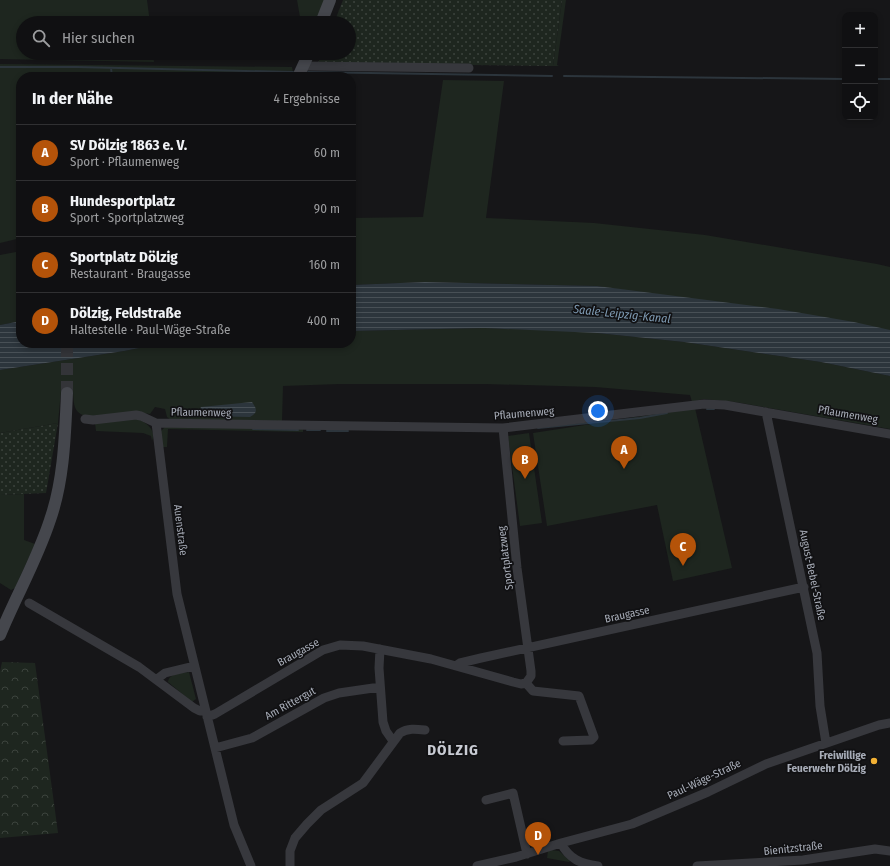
<!DOCTYPE html>
<html lang="de">
<meta charset="utf-8">
<style>
body{margin:0;font-family:"Fira Sans Condensed",sans-serif;background:#1e1e20;color:#f1f3f6}
.controls{position:absolute;right:12px;top:12px;display:grid;overflow:hidden;border-radius:8px;box-shadow:0 2px 6px #0003}
.controls button{width:36px;height:36px;display:grid;place-items:center;padding:0;border:0;border-bottom:1px solid #303032;background:#101012;color:#f1f3f6;font:20px sans-serif}
.you{position:absolute;left:598px;top:411px;width:14px;height:14px;margin:-10px;border:3px solid #fff;border-radius:50%;background:#1a73e8;box-shadow:0 0 0 6px #1a73e833}
.badge{display:grid;place-items:center;width:26px;height:26px;border-radius:50%;background:#b45309;color:#fff;font-size:13px;font-weight:700}
.pin{position:absolute;translate:-50% -33px;filter:drop-shadow(0 1px 2px #0008)}
.pin::after{content:'';position:absolute;top:21px;width:14px;height:12px;background:inherit;clip-path:polygon(0 0,100% 0,50% 100%)}
.list{margin:0;padding:0;list-style:none}
h2{display:flex;justify-content:space-between;align-items:center;height:52px;margin:0;padding:0 16px;font-size:17px}
h2 small{font-size:13px;font-weight:400;color:#9c9d9f}
.list li{display:grid;grid-template-columns:26px 1fr auto;gap:12px;align-items:center;box-sizing:border-box;height:56px;padding:0 16px;border-top:1px solid #303032}
.list b{display:block;font-size:15px;white-space:nowrap}
.list p{margin:0;font-size:13px;white-space:nowrap;color:#9c9d9f}
.list em{font-size:13px;font-style:normal;color:#9c9d9f}
.icon{flex:none;width:22px;height:22px;fill:none;stroke:currentColor;stroke-width:2;stroke-linecap:round;stroke-linejoin:round}
.map{position:relative;flex:none;width:890px;height:866px;overflow:hidden}
.search{position:absolute;background:#101012;box-shadow:0 2px 6px #0003;left:16px;top:16px;width:340px;height:44px;display:flex;align-items:center;gap:10px;box-sizing:border-box;padding:0 14px;border-radius:22px;color:#9c9d9f;font-size:15px}
.panel{position:absolute;background:#101012;box-shadow:0 2px 6px #0003;left:16px;top:72px;width:340px;height:276px;border-radius:16px}
.map>svg:first-child{display:block}
</style>
<div class="map">
<svg width="890" height="866" viewBox="0 0 890 866">
<defs>
<pattern id="forest-crowns" width="20" height="18" patternUnits="userSpaceOnUse"><rect width="20" height="18" fill="#1e261f"/><path d="M2 6a3 3 0 1 1 6 0M12 15a3 3 0 1 1 6 0" fill="none" stroke="#3c433d"/></pattern>
<pattern id="garden-dots" width="8" height="8" patternUnits="userSpaceOnUse"><rect width="8" height="8" fill="#1e261f"/><path d="M2 2h.1M6 6h.1" fill="none" stroke="#3c433d" stroke-width="1.8" stroke-linecap="round"/></pattern>
<pattern id="water-rules" width="6" height="5" patternUnits="userSpaceOnUse"><rect width="6" height="5" fill="#2c353c"/><path d="M0 2.5h6" fill="none" stroke="#485056"/></pattern>
</defs>
<rect width="100%" height="100%" fill="#161618"/>
<path fill="#1e261f" d="M0,0H147L150,23H23V53H153L154,62L0,59Z
M297,0H327L317,23H301Z
M562,0H566L557,65L559,66H553Z
M0,64L292,67L293,72L290,77H21V238L0,243Z
M443,80L504,81L486,218L594,223L705,235L877,264L890,267V331L597,286L425,282L351,285V218L423,217Z
M21,251V321L0,325V255Z
M484,328L578,331L684,342L821,362L890,376V429L735,402L703,399L692,402L690,395L595,387L486,384H339L283,386L282,421L171,420L167,417L165,409L155,407L150,414L143,413L91,418C73,413 74,407 73,390L61,391L58,423L0,433V370L124,351L165,343H351V331Z
M695,408L732,568L673,581L657,505L547,526L533,433Z
M135,417C145,422 157,429 152,441L151,436L143,433L96,431L95,423Z
M167,425L303,428V432L168,429L167,447H161V431Z
M529,433L542,523L520,526L508,436Z
M24,494V540L35,544L15,588L11,590L0,583V495Z
M189,672L196,699L192,702L168,682C169,673 182,673 189,672Z
M551,850L559,851L570,861L569,862L547,858L548,851Z"/>
<path fill="url(#forest-crowns)" d="M2,662L35,663L58,833L0,838V672Z"/>
<path fill="url(#garden-dots)" d="M343,0H562L553,66L318,63L322,53H349V23H334Z
M58,423L46,493L0,495V433Z"/>
<path fill="url(#water-rules)" d="M425,282L597,286L778,309L854,322L890,330V376L821,362L684,342L597,333L484,328L351,331V285Z
M21,321V343H165L124,351L0,370V325Z
M252,402C257,409 258,413 250,417L201,416C199,413 199,410 201,407Z"/>
<g fill="none" stroke-linecap="round" stroke-linejoin="round">
<path stroke="#2c353c" stroke-width="2" d="M0,67H77L293,72
M111,68L112,77
M308,72L552,76
M564,76L845,79
M875,79H890
M707,409H714
M538,428L640,418L667,413
M253,429L298,430
M307,430H320
M327,431H348"/>
<path stroke="#333438" stroke-width="12" stroke-dasharray="12 6" stroke-linecap="butt" d="M67,393V343"/>
<path stroke="#37383d" stroke-width="9" d="M303,66L469,68
M766,412L817,653L820,706L826,743
M85,419L93,420L136,415L141,416L156,423L503,428L704,404L725,405L890,434
M156,423L177,594L234,825L251,866
M503,428L517,568L531,671V676L526,683
M29,603L139,667L194,708L200,711H205
M380,649L379,668L383,722L386,731L393,741
M457,665L460,663L481,658L804,587
M157,679L165,673L194,666
M526,683L533,691L579,696L594,737L591,740L563,741
M207,717L215,714L323,650L340,645L363,646L431,659L513,682L521,684L526,683
M215,748L252,738L324,698L339,693L380,687
M486,800L513,793L527,854
M561,843C569,859 581,864 598,866
M290,866V851L295,838L307,824L321,810L363,783L400,733C408,728 416,729 425,730
M477,866L516,857L561,843L632,824L708,792L766,764L879,725L890,723
M697,866L803,860L875,849L890,851"/>
<path stroke="#45474d" stroke-width="12" d="M321,23L330,0
M298,77L309,53
M0,635C16,596 37,560 50,520C64,480 65,436 67,393"/>
</g>
<circle fill="#f2b134" stroke="#111113" stroke-width="1.5" cx="874" cy="761" r="4"/>
<g text-anchor="middle" stroke-width="3.5" stroke-linejoin="round" paint-order="stroke">
<g font-size="11" fill="#a8adb8" stroke="#111113">
<text transform="translate(201 412) rotate(1)" y="4">Pflaumenweg</text>
<text transform="translate(524 413) rotate(-5)" y="4">Pflaumenweg</text>
<text transform="translate(848 414) rotate(10)" y="4">Pflaumenweg</text>
<text transform="translate(181 530) rotate(83)" y="4">Auenstraße</text>
<text transform="translate(505 558) rotate(-97)" y="4">Sportplatzweg</text>
<text transform="translate(813 575) rotate(78)" y="4">August-Bebel-Straße</text>
<text transform="translate(627 614) rotate(-12)" y="4">Braugasse</text>
<text transform="translate(298 652) rotate(-29)" y="4">Braugasse</text>
<text transform="translate(290 703) rotate(-29)" y="4">Am Rittergut</text>
<text transform="translate(704 779) rotate(-25)" y="4">Paul-Wäge-Straße</text>
<text transform="translate(793 848) rotate(-6)" y="4">Bienitzstraße</text>
</g>
<g font-size="11" font-weight="bold" fill="#a8adb8" stroke="#111113" text-anchor="end">
<text x="866" y="759">Freiwillige<tspan x="866" dy="13">Feuerwehr Dölzig</tspan></text>
</g>
<g font-size="12" font-style="italic" fill="#7f9bb3" stroke="#111113">
<text transform="translate(622 314) rotate(6)" y="4">Saale-Leipzig-Kanal</text>
</g>
<g font-size="15" font-weight="bold" letter-spacing="1" fill="#c9ccd4" stroke="#111113">
<text x="453" y="755">DÖLZIG</text>
</g>
</g>
</svg>
<div class="controls">
<button>+</button>
<button>−</button>
<button><svg class="icon" aria-label="locate" viewBox="0 0 24 24"><circle cx="12" cy="12" r="6"/><path d="M12 2v4M12 18v4M2 12h4M18 12h4"/></svg></button>
</div>
<div class="you"></div>
<div class="pin badge" style="left:624px;top:469px">A</div>
<div class="pin badge" style="left:525px;top:479px">B</div>
<div class="pin badge" style="left:683px;top:566px">C</div>
<div class="pin badge" style="left:538px;top:855px">D</div>
<div class="search"><svg class="icon" aria-label="search" viewBox="0 0 24 24"><circle cx="10" cy="10" r="6"/><path d="M15 15l6 6"/></svg>Hier suchen</div>
<section class="panel">
<h2>In der Nähe<small>4 Ergebnisse</small></h2>
<ul class="list">
<li><span class="badge">A</span><div><b>SV Dölzig 1863 e. V.</b><p>Sport · Pflaumenweg</p></div><em>60 m</em></li>
<li><span class="badge">B</span><div><b>Hundesportplatz</b><p>Sport · Sportplatzweg</p></div><em>90 m</em></li>
<li><span class="badge">C</span><div><b>Sportplatz Dölzig</b><p>Restaurant · Braugasse</p></div><em>160 m</em></li>
<li><span class="badge">D</span><div><b>Dölzig, Feldstraße</b><p>Haltestelle · Paul-Wäge-Straße</p></div><em>400 m</em></li>
</ul>
</section>
</div>
